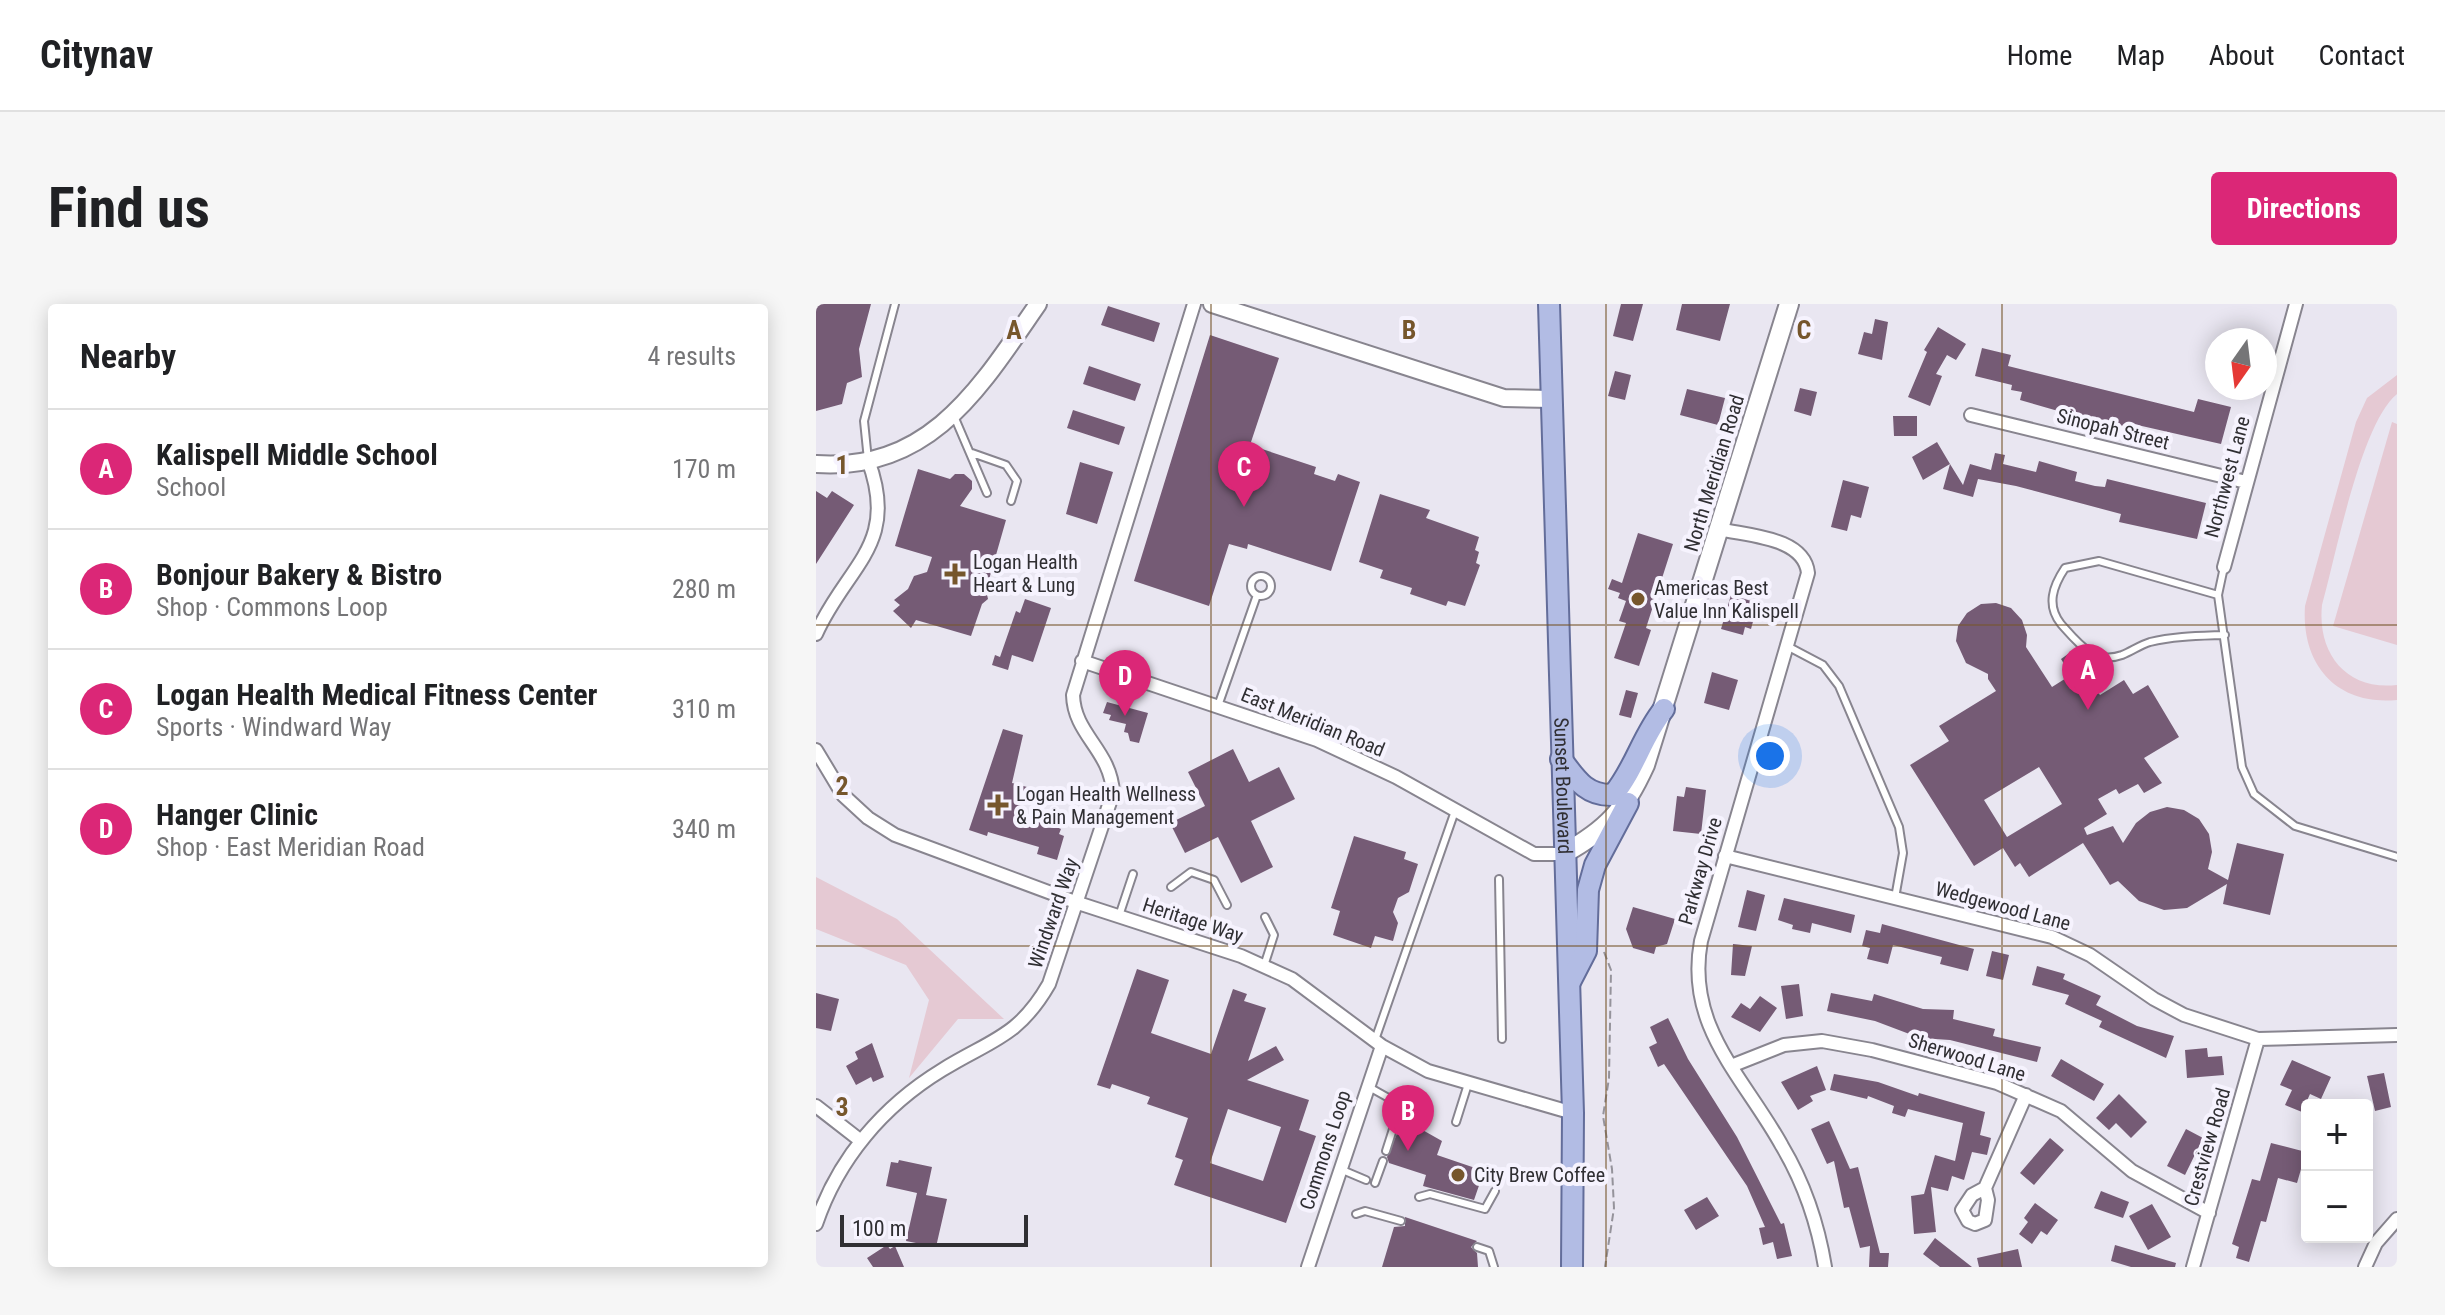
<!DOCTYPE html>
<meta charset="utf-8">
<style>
body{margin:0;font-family:"Roboto Condensed",sans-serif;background:#f6f6f6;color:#202124}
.controls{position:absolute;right:24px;bottom:24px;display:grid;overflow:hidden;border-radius:8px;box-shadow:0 4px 20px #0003}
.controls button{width:72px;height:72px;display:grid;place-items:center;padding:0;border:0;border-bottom:2px solid #e0e0e0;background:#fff;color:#202124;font:40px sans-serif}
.compass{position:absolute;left:1389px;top:24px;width:72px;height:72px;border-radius:50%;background:#fff;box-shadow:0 4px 20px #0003;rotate:194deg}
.scale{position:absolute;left:24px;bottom:20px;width:188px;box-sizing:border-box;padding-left:8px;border:4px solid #302f33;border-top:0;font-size:22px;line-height:28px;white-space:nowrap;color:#302f33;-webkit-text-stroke:6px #f6f3fe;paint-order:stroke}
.you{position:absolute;left:954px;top:452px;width:28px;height:28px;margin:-20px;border:6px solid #fff;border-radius:50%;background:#1a73e8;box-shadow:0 0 0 12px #1a73e833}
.badge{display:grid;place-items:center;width:52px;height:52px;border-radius:50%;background:#db2777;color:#fff;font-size:26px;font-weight:700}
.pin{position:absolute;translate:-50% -66px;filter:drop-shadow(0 2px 4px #0008)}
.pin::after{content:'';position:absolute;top:42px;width:28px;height:24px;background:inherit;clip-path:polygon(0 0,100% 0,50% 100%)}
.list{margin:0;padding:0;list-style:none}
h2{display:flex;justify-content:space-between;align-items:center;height:104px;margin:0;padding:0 32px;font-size:34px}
h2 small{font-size:26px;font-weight:400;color:#757577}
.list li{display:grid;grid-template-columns:52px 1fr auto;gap:24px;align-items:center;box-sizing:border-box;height:120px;padding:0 32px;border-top:2px solid #e0e0e0}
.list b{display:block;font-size:30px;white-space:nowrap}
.list p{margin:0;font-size:26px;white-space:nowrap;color:#757577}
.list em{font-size:26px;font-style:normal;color:#757577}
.map{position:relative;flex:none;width:1581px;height:963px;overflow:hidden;border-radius:8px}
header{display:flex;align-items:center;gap:48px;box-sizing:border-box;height:112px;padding:0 40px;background:#fff;border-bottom:2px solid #e0e0e0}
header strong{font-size:38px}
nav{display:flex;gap:44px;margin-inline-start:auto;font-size:28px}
.intro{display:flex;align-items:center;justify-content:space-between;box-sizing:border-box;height:192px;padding:0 48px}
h1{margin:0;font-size:56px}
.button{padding:20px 36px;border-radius:8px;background:#db2777;color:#fff;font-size:28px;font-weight:700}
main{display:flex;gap:48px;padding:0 48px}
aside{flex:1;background:#fff;border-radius:8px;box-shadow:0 4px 20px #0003}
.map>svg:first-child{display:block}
</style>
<header>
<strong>Citynav</strong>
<nav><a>Home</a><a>Map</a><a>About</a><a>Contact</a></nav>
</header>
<div class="intro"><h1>Find us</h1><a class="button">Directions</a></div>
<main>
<aside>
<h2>Nearby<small>4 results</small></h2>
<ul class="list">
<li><span class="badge">A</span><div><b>Kalispell Middle School</b><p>School</p></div><em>170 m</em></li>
<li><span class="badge">B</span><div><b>Bonjour Bakery &amp; Bistro</b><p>Shop · Commons Loop</p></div><em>280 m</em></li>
<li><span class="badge">C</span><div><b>Logan Health Medical Fitness Center</b><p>Sports · Windward Way</p></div><em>310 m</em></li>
<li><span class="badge">D</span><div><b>Hanger Clinic</b><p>Shop · East Meridian Road</p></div><em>340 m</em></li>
</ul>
</aside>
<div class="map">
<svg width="1581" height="963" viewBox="0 0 1581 963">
<rect width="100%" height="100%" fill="#e9e6f1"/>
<path fill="#e5c9d3" d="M1581,71V90C1545,119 1520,251 1506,301C1501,349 1530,387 1581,381V396C1520,402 1485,360 1489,302L1540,118L1551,94Z
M1576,118L1581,120V341L1517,322Z
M0,573L81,615L188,715H142L93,774L113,696L90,661L0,625Z"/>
<path fill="#755b75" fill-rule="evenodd" d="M0,0H55L43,45L46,73L31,79L26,100L0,107Z
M805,0H827L817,37L797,32Z
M866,0H914L904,37L860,26Z
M292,2L344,19L338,38L285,21Z
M1059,15L1072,18L1066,56L1042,50L1048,28L1056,30Z
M1122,23L1150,40L1140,56L1131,51L1120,70L1126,72L1114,102L1092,93L1111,48L1108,46Z
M394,31L463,54L434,141L500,163L498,170L519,177L522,170L544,178L515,267L432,240L431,245L413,240L393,302L318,277Z
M1166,44L1195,51L1192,62L1378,108L1382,95L1415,103L1405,140L1317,120L1316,124L1256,111L1204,96L1206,88L1195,86L1196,81L1159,72Z
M273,62L325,80L319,97L267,80Z
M799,67L815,71L809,96L792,92Z
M984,84L1001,88L995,112L978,107Z
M871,85L909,94L902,121L864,111Z
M257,106L309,123L303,141L251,124Z
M1077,112H1101V132H1078Z
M1121,138L1134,160L1107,176L1096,153Z
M1179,149L1189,151L1187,160L1220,168L1223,157L1261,168L1259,177L1279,182L1289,183L1291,175L1390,199L1381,235L1303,218L1305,210L1200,182L1162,175L1157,193L1127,185L1134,160L1147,181L1154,160L1175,166Z
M264,158L297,168L281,220L250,210Z
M102,165L134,175L139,170H148L156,177V185L144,202L190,216L170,286L172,295L166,300L155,332L100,316L95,324L77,307L84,301L78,296L92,285L98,272L111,268L116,253L79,242Z
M1027,176L1053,183L1045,214L1035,211L1031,227L1015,223Z
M0,187L11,194L16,187L38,201L0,260Z
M564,190L614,206L610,214L663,233L659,246L663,248L660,259L664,261L649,302L632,297L630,302L594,290L596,284L564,274L567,266L543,258Z
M822,229L857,240L830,324L835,326L823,362L798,354L810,319L803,317L810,297L802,294L804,289L792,285L796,275L806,279Z
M915,291L942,299L935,325L929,323L927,331L905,325Z
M209,295L235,304L217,358L196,351L192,366L176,361L179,351L184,353L200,307L204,309Z
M1180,299L1195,304L1206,316L1211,331L1210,343L1236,383L1255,371L1245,355L1252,350L1284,391L1308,376L1317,390L1332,381L1363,433L1328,454L1346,479L1328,489L1322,480L1303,490L1300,485L1282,495L1291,510L1268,524L1271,531L1297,522L1307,539L1320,519L1334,508L1351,503L1368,506L1383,515L1393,530L1396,548L1392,565L1412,576L1421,539L1468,550L1454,611L1407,600L1411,580L1371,604L1348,606L1323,597L1302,577L1294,581L1267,539L1213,573L1204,559L1199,563L1187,544L1158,562L1094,461L1133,437L1123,422L1180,387L1172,375V370L1150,359L1140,337L1142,322L1151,309L1165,300ZM1223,463L1246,500L1191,533L1168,496Z
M896,368L922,376L913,406L888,399Z
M810,386L822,389L815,414L803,411Z
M291,398L332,409L323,439L314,437L312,429L308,428L310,420L293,416L295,411L287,409Z
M187,425L207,431L196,479L211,483L204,507L245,525L243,530L248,532L241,556L221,550L223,543L172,528L171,532L153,526Z
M417,445L433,478L463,463L479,495L435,517L457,563L425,579L402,533L369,549L354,519L389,502L372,468Z
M870,483L890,486L885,530L857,527L861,492L868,493Z
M538,532L590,548L588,555L602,560L593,588L582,594L577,608L582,619L577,637L559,632L555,644L517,631L524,607L515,604Z
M931,586L949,591L940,627L922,623Z
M968,594L1039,611L1035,629L996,619L994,629L976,625L977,621L962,616Z
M817,603L859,615L851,640L840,643L838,650L817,644L810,625Z
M1066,620L1158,645L1152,667L1124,660L1126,653L1077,641L1072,660L1051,655L1054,644L1046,642L1050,626L1064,629Z
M917,640L936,642L929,672L915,671Z
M1176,647L1193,651L1187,676L1170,672Z
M1221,662L1249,670L1247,675L1285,692L1280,701L1321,722L1358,732L1350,754L1283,723L1286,717L1249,700L1253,691L1216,681Z
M321,665L353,676L335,729L395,750L417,685L431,690L428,697L450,704L432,757L460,742L468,756L431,776L493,796L483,826L500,832L470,919L358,881L367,856L359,853L372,814L331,800L334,793L296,780L294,785L281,781ZM412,805L465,823L447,877L394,859Z
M983,680L987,712L970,715L965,682Z
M0,689L23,695L15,727L0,724Z
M1015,689L1056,697L1058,690L1107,705L1138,706L1137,715L1179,725L1177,732L1225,743L1221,758L1134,736L1104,734L1059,717L1011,707Z
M944,692L961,704L944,728L915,713L925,699L934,705Z
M852,714L872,755L921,833L965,920L968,919L976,952L961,955L957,938L947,941L943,924L949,923L931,882L848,760L842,763L833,743L841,739L834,723Z
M56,739L68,773L57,778L55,773L40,781L30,762L42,755L39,748Z
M1391,744L1392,753L1406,752L1408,771L1371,774L1369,746Z
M1245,755L1288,780L1278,797L1235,772Z
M1476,756L1515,773L1505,795L1494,790L1486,808L1469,801L1476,786L1464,781Z
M1001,762L1010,786L994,792L997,797L982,806L965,778Z
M1568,769L1575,803L1559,807L1551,772Z
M1018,770L1062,778L1102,792L1103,789L1169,808L1164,831L1175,834L1171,851L1156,848L1148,876L1136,872L1132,887L1115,883L1120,928L1098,930L1095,892L1108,890L1119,851L1139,857L1147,819L1092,805L1089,813L1076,809L1078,802L1052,792L1051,795L1014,786Z
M1303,790L1331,818L1315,834L1300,819L1293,826L1280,814Z
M590,815L604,820L603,824L626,837L621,851L668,867L658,896L607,882L610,871L573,859L571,853L586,818Z
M1013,817L1034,865L1042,863L1064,949H1073L1072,963H1053L1054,942L1044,944L1033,903L1028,904L1018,857L1011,860L995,825Z
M1370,825L1387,834L1369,871L1351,862Z
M1234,834L1248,846L1218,881L1204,869Z
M1455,839L1490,848L1481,879L1462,874L1450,918L1445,917L1433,958L1420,954L1423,943L1416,940L1436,875L1444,877Z
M83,856L116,863L110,891L131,895L120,943L90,937L101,889L70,882L75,858L82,859Z
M1285,887L1313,898L1307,914L1278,904Z
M891,893L903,912L880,926L868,906Z
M1219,899L1242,916L1231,931L1225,927L1216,940L1203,930L1212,918L1208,914Z
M1336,900L1355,933L1332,946L1313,912Z
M589,913L661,937L655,943L661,949L662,963H566L578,923L589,922Z
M1119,934L1156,963H1124L1107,950Z
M71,941L74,945L79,942L88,963H57L51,954Z
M1299,941L1360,959L1359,963H1315L1295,957Z
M1202,945L1206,963H1163L1161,954Z"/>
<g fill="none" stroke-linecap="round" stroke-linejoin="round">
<defs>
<path id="service" d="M138,112L171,189
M156,149L190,161L201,177L195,197
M52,156L48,117L79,0
M1408,263L1402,291L1426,463L1438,490L1479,522L1581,553
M435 282a10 10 0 1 1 20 0a10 10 0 1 1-20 0Z
M1402,291L1283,257L1249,264C1237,282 1230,301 1245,320C1262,339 1278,361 1306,351C1316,347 1324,341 1334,338C1359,332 1383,332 1409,331
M971,342L1007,361L1023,382L1083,523L1087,549L1079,594
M402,402L441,291
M683,575L686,735
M355,583L375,568L398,576L411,601
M303,612L317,570
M448,662L458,631L449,613
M559,736L639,507
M553,783L578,797
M640,818L652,780
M570,847L585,800
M524,865L550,876
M559,879L567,857
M603,893L614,890L669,905L679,887
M540,910L549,907L585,917
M661,943L673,947L678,963"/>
<path id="minor" d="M1155,111L1430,178
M903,225C932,232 988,233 992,269L885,637C869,723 928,773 966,842C988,879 1002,920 1009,963
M1408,263L1480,0
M0,330C31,261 84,241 52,156
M266,357L501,436L580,473L718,550H747
M0,446L27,491L52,514L79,531L262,599L425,652L476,675L566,742L612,767L757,809
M909,552L1236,633L1274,651L1338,695L1368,711L1442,735L1581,731
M915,762L968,741L1006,737L1056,746L1181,779L1245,807L1316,867L1393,909
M0,802L45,837
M1169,884L1210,791
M1169,884L1172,896L1169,916L1159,920L1152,917L1146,906L1156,891Z
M0,920C22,855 67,802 126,766C174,736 202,734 233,680L297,489C295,446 258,431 257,391L378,0
M492,963L566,742
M1377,963L1442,735
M1549,963L1560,939L1581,915"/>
<path id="tertiary" d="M396,0L688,94L736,95
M0,160C115,168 165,82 222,0"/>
<path id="secondary" d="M747,550C792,525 808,507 829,461L973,0"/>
<g id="primary">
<path id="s1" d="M733,0L757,809L756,963"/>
<path d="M745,455C760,475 770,492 797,491C819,465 826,432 848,405"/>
<path d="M754,678L770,647L772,586L779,561L812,499"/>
</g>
</defs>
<use href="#service" stroke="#88858f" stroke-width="10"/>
<use href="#minor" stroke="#88858f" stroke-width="16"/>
<use href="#tertiary" stroke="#88858f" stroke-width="20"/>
<use href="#secondary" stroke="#88858f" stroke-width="22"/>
<use href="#primary" stroke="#636d9a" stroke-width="24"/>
<path stroke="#95939b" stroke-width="2" stroke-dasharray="8 4" stroke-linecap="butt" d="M788,648L795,666L793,774L787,812L796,865L798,904L789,963"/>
<use href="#service" stroke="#fff" stroke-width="6"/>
<use href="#minor" stroke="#fff" stroke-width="12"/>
<use href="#tertiary" stroke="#fff" stroke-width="16"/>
<use href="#secondary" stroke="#fff" stroke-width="18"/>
<use href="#primary" stroke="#b2bce4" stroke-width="20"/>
</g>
<path fill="none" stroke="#76562c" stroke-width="2" stroke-opacity="0.55" d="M395,0V963M790,0V963M1186,0V963M0,321H1581M0,642H1581"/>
<g fill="#76562c" stroke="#f6f3fe" stroke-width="3">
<path d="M135 258h8v8h8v8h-8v8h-8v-8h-8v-8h8z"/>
<circle cx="822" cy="295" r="8"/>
<path d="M178 489h8v8h8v8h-8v8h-8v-8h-8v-8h8z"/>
<circle cx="642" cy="871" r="8"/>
</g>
<g text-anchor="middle" stroke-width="8" stroke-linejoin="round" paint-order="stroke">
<g font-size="20" fill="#302f33" stroke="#f6f3fe">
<text transform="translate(1297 125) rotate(14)" y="7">Sinopah Street</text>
<text transform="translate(898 169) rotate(-73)" y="7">North Meridian Road</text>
<text transform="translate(1411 173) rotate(-75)" y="7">Northwest Lane</text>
<text transform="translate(497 418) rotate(22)" y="7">East Meridian Road</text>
<text dy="7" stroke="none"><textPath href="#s1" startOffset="482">Sunset Boulevard</textPath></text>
<text transform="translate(884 567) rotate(-74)" y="7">Parkway Drive</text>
<text transform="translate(1187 602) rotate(15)" y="7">Wedgewood Lane</text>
<text transform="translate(237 609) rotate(-71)" y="7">Windward Way</text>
<text transform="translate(377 616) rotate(18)" y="7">Heritage Way</text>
<text transform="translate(1151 753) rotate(17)" y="7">Sherwood Lane</text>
<text transform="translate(1391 843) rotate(-74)" y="7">Crestview Road</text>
<text transform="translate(509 846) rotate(-72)" y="7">Commons Loop</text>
</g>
<g font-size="20" fill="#302f33" stroke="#f6f3fe" text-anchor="start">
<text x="157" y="265">Logan Health<tspan x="157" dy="23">Heart &amp; Lung</tspan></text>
<text x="838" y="291">Americas Best<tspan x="838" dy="23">Value Inn Kalispell</tspan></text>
<text x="200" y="497">Logan Health Wellness<tspan x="200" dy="23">&amp; Pain Management</tspan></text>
<text x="658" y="878">City Brew Coffee</text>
</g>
</g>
<g font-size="26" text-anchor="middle" font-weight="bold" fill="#76562c" stroke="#f6f3fe" stroke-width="8" stroke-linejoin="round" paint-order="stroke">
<text x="198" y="35">A</text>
<text x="593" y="35">B</text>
<text x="988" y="35">C</text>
<text x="26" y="170">1</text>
<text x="26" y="491">2</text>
<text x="26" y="812">3</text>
</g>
</svg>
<div class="controls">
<button>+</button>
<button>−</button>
</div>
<svg class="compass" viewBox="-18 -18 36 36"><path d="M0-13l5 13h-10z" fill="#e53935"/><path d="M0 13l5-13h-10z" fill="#757577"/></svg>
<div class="scale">100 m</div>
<div class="you"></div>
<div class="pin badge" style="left:1272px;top:406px">A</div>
<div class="pin badge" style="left:592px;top:847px">B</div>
<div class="pin badge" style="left:428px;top:203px">C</div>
<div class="pin badge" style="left:309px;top:412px">D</div>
</div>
</main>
